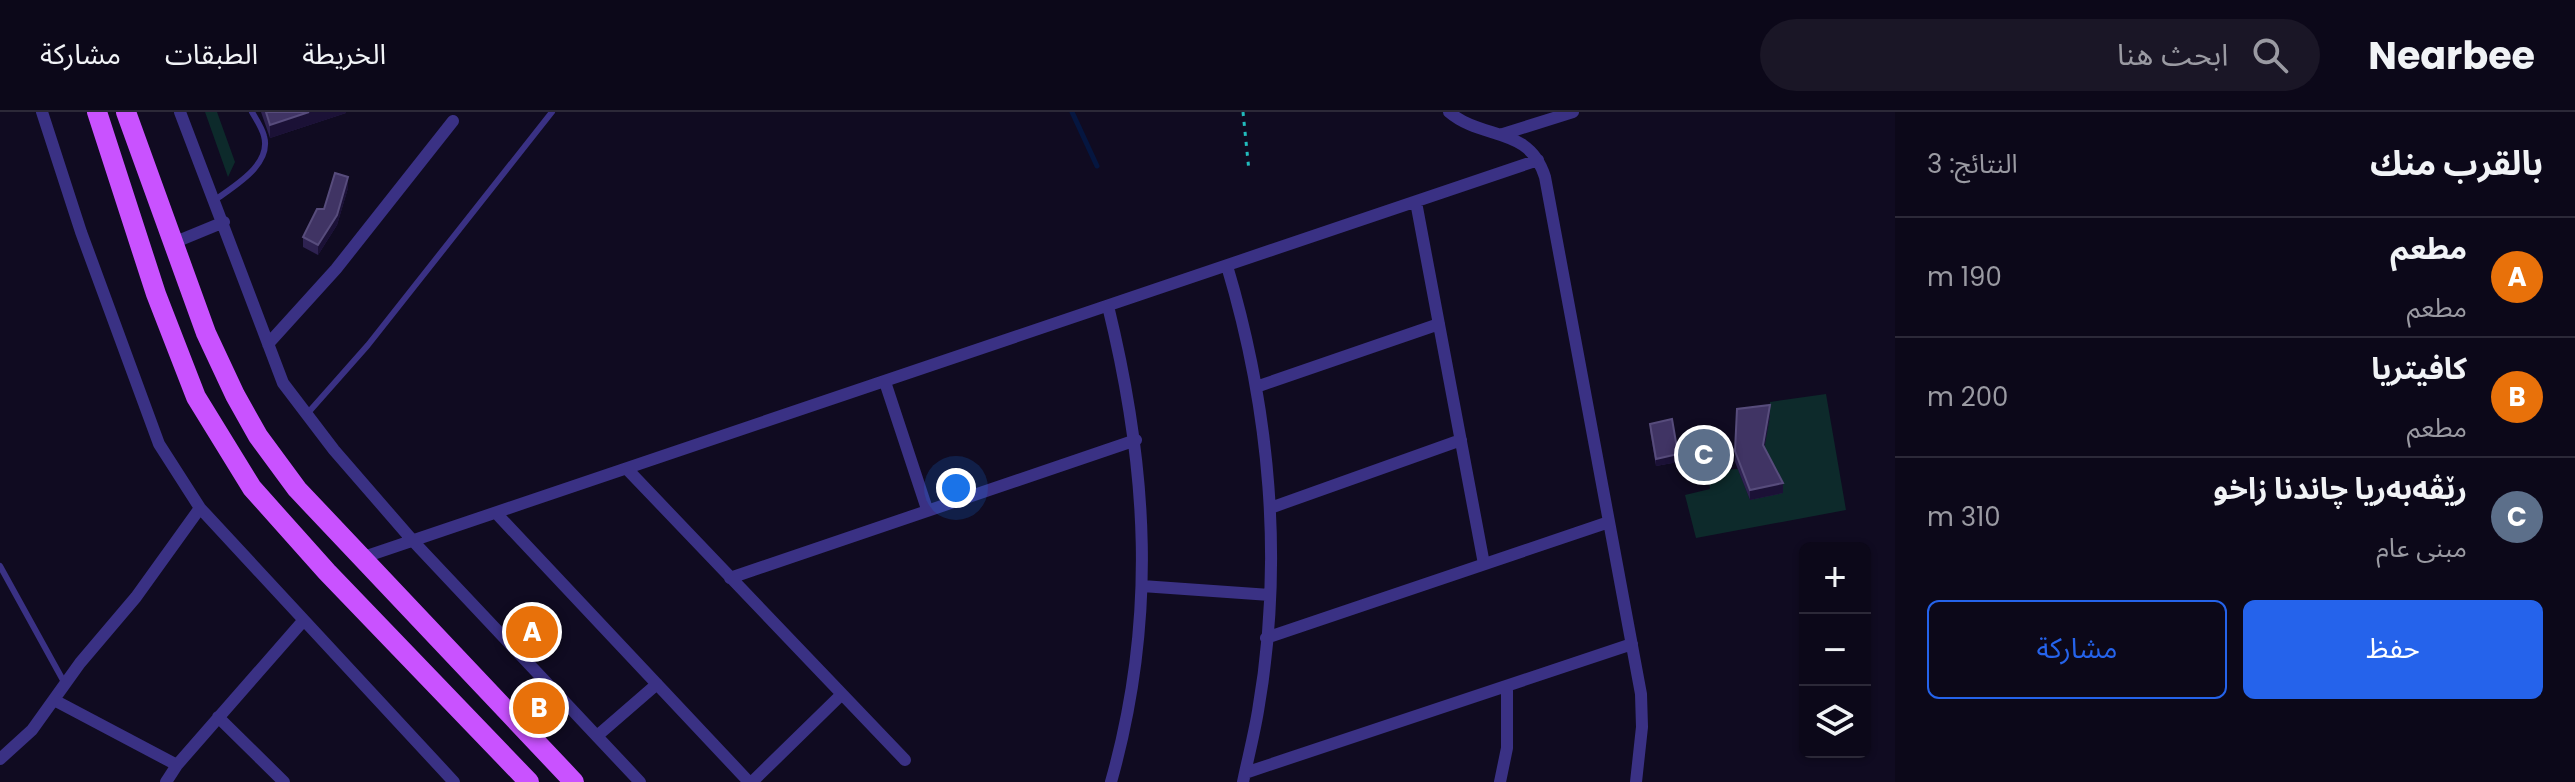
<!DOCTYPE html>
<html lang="ar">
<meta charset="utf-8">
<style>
body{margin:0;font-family:Poppins,"Noto Sans Arabic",sans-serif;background:#1a1626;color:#f1f3f6;direction:rtl}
.controls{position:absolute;right:24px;bottom:24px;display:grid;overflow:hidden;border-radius:12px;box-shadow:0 2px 6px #0004}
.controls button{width:72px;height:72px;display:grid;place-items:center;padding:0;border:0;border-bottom:2px solid #2c2938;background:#0c0819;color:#f1f3f6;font:40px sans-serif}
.you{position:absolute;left:956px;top:376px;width:28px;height:28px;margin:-20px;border:6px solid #fff;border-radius:50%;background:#1a73e8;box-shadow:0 0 0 12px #1a73e833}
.badge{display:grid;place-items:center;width:52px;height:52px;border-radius:50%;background:#2563eb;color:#fff;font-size:26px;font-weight:700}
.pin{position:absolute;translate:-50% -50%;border:4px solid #fff;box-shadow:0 2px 8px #0006}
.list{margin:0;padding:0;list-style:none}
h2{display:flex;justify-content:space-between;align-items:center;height:104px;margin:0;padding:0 32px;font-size:34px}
h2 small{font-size:26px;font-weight:400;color:#9a9aa2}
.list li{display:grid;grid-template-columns:52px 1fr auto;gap:24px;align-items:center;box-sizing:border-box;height:120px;padding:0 32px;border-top:2px solid #2c2938}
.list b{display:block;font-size:30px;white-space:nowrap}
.list p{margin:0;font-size:26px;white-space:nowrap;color:#9a9aa2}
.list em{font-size:26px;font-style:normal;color:#9a9aa2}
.actions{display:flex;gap:16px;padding:24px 32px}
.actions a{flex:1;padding:18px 0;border:2px solid #2563eb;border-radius:12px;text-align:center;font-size:28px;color:#2563eb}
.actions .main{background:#2563eb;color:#fff}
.icon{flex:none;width:44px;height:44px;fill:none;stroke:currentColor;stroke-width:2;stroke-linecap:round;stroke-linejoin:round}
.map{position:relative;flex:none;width:1895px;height:670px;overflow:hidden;direction:ltr}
header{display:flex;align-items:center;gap:48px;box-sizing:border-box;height:112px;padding:0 40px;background:#0c0819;border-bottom:2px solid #2c2938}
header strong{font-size:38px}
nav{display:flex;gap:44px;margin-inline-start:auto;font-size:28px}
.search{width:560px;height:72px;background:#1a1626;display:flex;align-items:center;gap:20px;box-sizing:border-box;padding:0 28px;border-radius:44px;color:#9a9aa2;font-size:30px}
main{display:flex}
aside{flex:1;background:#0c0819}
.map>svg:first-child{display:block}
</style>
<header>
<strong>Nearbee</strong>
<div class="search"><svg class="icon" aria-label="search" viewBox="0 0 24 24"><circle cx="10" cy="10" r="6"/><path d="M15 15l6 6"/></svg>ابحث هنا</div>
<nav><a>الخريطة</a><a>الطبقات</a><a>مشاركة</a></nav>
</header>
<main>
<aside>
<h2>بالقرب منك<small>النتائج: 3</small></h2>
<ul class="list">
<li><span class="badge" style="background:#e8710a">A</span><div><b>مطعم</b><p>مطعم</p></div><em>190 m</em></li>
<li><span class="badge" style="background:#e8710a">B</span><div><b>كافيتريا</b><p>مطعم</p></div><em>200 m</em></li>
<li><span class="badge" style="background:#5c6f8a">C</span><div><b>رێڤه‌به‌ريا چاندنا زاخو</b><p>مبنى عام</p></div><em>310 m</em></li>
</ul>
<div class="actions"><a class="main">حفظ</a><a>مشاركة</a></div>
</aside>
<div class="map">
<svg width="1895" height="670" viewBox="0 0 1895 670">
<rect width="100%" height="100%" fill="#100b21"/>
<path fill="#0d2a2b" d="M205,0H217L235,50L228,65Z
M1826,282L1846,398L1696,426L1685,383L1710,377L1708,359L1738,357L1750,388L1763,344L1770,290Z"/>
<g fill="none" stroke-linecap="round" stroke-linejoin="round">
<path stroke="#051640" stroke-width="5" d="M1072,0L1097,54"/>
<path stroke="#22bbbc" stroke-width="3" stroke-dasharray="4 6" stroke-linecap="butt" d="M1243,0L1249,59"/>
<path stroke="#3a3184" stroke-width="6" d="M215,88C234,74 272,53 264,24C262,16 256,7 252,0
M307,302L368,233L552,0
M0,454L64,570"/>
<path stroke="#3a3184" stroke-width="12" d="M42,0L81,120L159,332L200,396L454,670
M180,0L283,271L334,338L413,429L640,670
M1449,0C1483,29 1529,13 1545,65L1641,582L1642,615L1636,670
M1503,22L1573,0
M1416,90L1484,452
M173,131L224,110
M1227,154C1270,297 1284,450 1258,599C1254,623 1248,646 1243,670
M1108,194C1148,357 1157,507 1111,670
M268,232L336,157L453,9
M885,270L927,397
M1256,275L1439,212
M627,357L905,648
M1270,396L1461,328
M496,401L749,670
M364,445L1538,48
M730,466L1136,328
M1142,474L1270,483
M1266,526L1609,410
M54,588L177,653
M218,605L284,670
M597,624L657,572
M0,647L32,618L80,551L136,485L200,396
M1245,661L1632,532
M166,670L177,653L303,509
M752,670L842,582
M1500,670L1507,636V575"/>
<path stroke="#c952ff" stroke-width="20" d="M97,0L156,182L196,285L252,376L327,460L529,670
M126,0L206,221L235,283L258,324L297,377L574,670"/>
</g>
<path fill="#2e2251" d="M261,0H346V1L270,26Z
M348,76L337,113L318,143L303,135V125L324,97Z
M1737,297L1770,304L1764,336L1783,381L1750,388L1735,350Z
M1650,312L1678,350L1656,354L1650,319Z"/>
<path fill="#1b1136" d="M309,0H346V1L270,26V13Z
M348,65V76L337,113L318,143V133Z
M1770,293V304L1763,344V333Z
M1678,342V350L1656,354V347Z
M1783,371V381L1750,388V378Z"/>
<path fill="#403464" stroke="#574c7c" stroke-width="2" d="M266,0H309L270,13Z
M335,61L348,65L337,103L318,133L303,125L317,97H324Z
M1770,293L1763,333L1783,371L1750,378L1735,339L1737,297Z
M1672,307L1678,342L1656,347L1650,312Z"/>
</svg>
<div class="controls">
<button>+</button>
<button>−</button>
<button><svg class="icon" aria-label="layers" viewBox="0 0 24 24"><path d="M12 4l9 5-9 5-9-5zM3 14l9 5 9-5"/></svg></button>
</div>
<div class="you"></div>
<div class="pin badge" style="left:532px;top:520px;background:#e8710a">A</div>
<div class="pin badge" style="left:539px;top:596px;background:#e8710a">B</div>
<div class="pin badge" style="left:1704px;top:343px;background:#5c6f8a">C</div>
</div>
</main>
